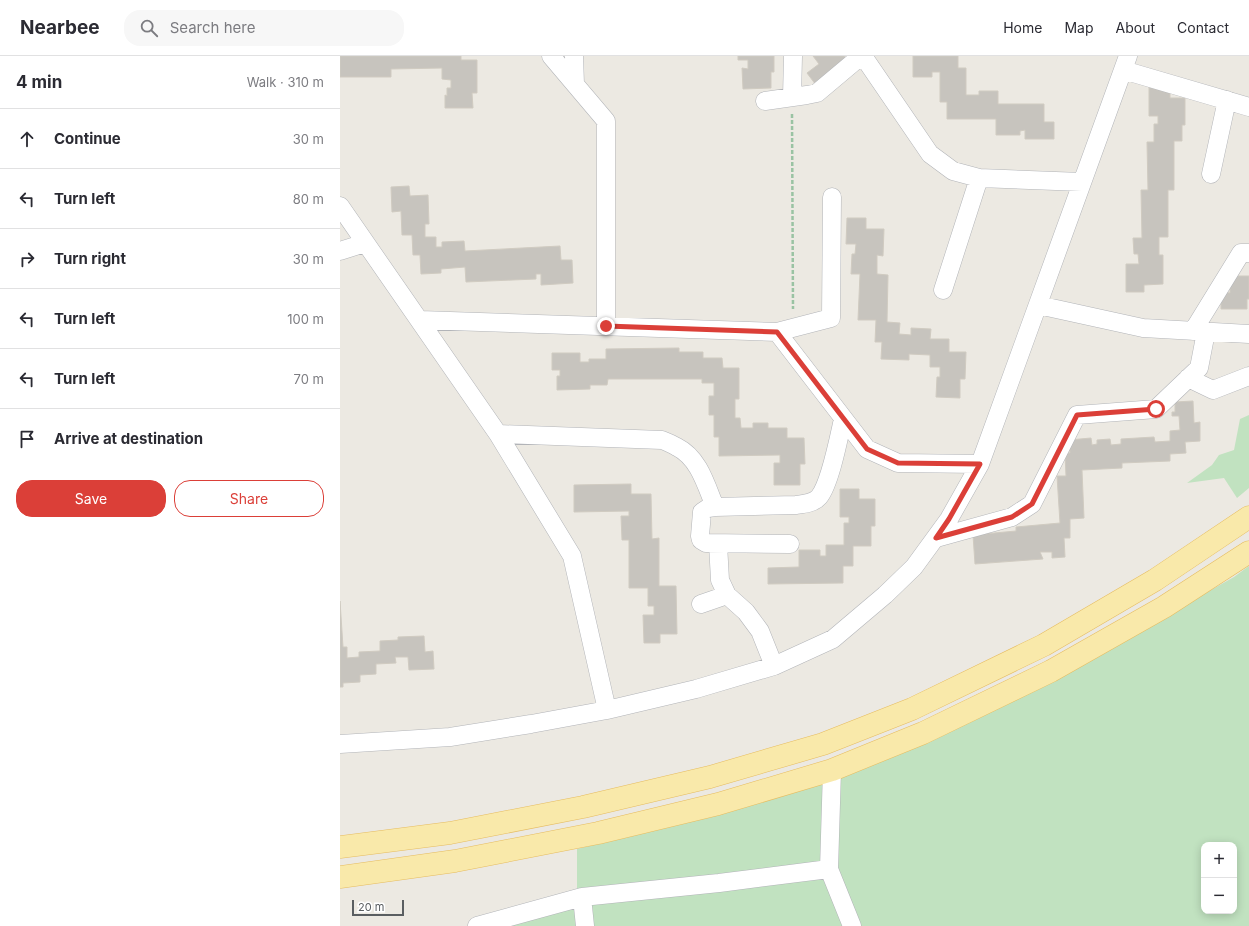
<!DOCTYPE html>
<meta charset="utf-8">
<style>
body{margin:0;font-family:Inter,sans-serif;background:#f7f7f7;color:#2b2b33}
.controls{position:absolute;right:12px;bottom:12px;display:grid;overflow:hidden;border-radius:8px;box-shadow:0 2px 10px #0003}
.controls button{width:36px;height:36px;display:grid;place-items:center;padding:0;border:0;border-bottom:1px solid #e1e1e2;background:#fff;color:#2b2b33;font:20px sans-serif}
.scale{position:absolute;left:12px;bottom:10px;width:52px;box-sizing:border-box;padding-left:4px;border:2px solid #5a5e61;border-top:0;font-size:11px;line-height:14px;white-space:nowrap;color:#5a5e61;-webkit-text-stroke:3px #fff;paint-order:stroke}
.stop{position:absolute;width:12px;height:12px;margin:-9px;border:3px solid #db3f38;border-radius:50%;background:#fff}
.stop.end{background:#db3f38;border-color:#fff;box-shadow:0 1px 4px #0008}
.list{margin:0;padding:0;list-style:none}
h2{display:flex;justify-content:space-between;align-items:center;height:52px;margin:0;padding:0 16px;font-size:17px}
h2 small{font-size:13px;font-weight:400;color:#7c7c81}
.list li{display:grid;grid-template-columns:26px 1fr auto;gap:12px;align-items:center;box-sizing:border-box;height:60px;padding:0 16px;border-top:1px solid #e1e1e2}
.list b{display:block;font-size:15px;white-space:nowrap}
.list em{font-size:13px;font-style:normal;color:#7c7c81}
.actions{display:flex;gap:8px;padding:12px 16px}
.actions a{flex:1;padding:9px 0;border:1px solid #db3f38;border-radius:16px;text-align:center;font-size:14px;color:#db3f38}
.actions .main{background:#db3f38;color:#fff}
.icon{flex:none;width:22px;height:22px;fill:none;stroke:currentColor;stroke-width:2;stroke-linecap:round;stroke-linejoin:round}
.map{position:relative;flex:none;width:909px;height:870px;overflow:hidden}
header{display:flex;align-items:center;gap:24px;box-sizing:border-box;height:56px;padding:0 20px;background:#fff;border-bottom:1px solid #e1e1e2}
header strong{font-size:19px}
nav{display:flex;gap:22px;margin-inline-start:auto;font-size:14px}
.search{width:280px;height:36px;background:#f7f7f7;display:flex;align-items:center;gap:10px;box-sizing:border-box;padding:0 14px;border-radius:16px;color:#7c7c81;font-size:15px}
main{display:flex}
aside{flex:1;background:#fff}
.map>svg:first-child{display:block}
</style>
<header>
<strong>Nearbee</strong>
<div class="search"><svg class="icon" aria-label="search" viewBox="0 0 24 24"><circle cx="10" cy="10" r="6"/><path d="M15 15l6 6"/></svg>Search here</div>
<nav><a>Home</a><a>Map</a><a>About</a><a>Contact</a></nav>
</header>
<main>
<aside>
<h2>4 min<small>Walk · 310 m</small></h2>
<ul class="list">
<li><svg class="icon" aria-label="ahead" viewBox="0 0 24 24"><path d="M12 20V5M6 11l6-6 6 6"/></svg><div><b>Continue</b></div><em>30 m</em></li>
<li><svg class="icon" aria-label="left" viewBox="0 0 24 24"><path d="M17 20v-9H6M10 6l-5 5 5 5"/></svg><div><b>Turn left</b></div><em>80 m</em></li>
<li><svg class="icon" aria-label="right" viewBox="0 0 24 24"><path d="M7 20v-9h11M14 6l5 5-5 5"/></svg><div><b>Turn right</b></div><em>30 m</em></li>
<li><svg class="icon" aria-label="left" viewBox="0 0 24 24"><path d="M17 20v-9H6M10 6l-5 5 5 5"/></svg><div><b>Turn left</b></div><em>100 m</em></li>
<li><svg class="icon" aria-label="left" viewBox="0 0 24 24"><path d="M17 20v-9H6M10 6l-5 5 5 5"/></svg><div><b>Turn left</b></div><em>70 m</em></li>
<li><svg class="icon" aria-label="arrive" viewBox="0 0 24 24"><path d="M6 21V4h12l-3 4 3 4H6"/></svg><div><b>Arrive at destination</b></div></li>
</ul>
<div class="actions"><a class="main">Save</a><a>Share</a></div>
</aside>
<div class="map">
<svg width="909" height="870" viewBox="0 0 909 870">
<rect width="100%" height="100%" fill="#ece9e2"/>
<path fill="#c1e2c0" fill-rule="evenodd" d="M909,359V432L897,442L884,422L847,427L872,409L879,399L894,394L900,363Z
M909,510V870H148L237,845V793L373,759L767,593L894,521ZM864,789H894V855H864Z"/>
<path fill="#c7c4be" stroke="#d0cbc1" d="M0,0H121V4H137V37H132L133,52H105V39L107,40V32H111V24L102,23V12L51,13V21H0Z
M398,0H434V16H431V32L403,33L402,12L408,13V4H398Z
M473,0H504L508,6L476,29L467,17L479,8Z
M573,0H618V12H626V39H639V35H658V48H704V66H714V83H685V74L680,75V79H656V63H607V46H600V16H592V21H573Z
M809,31H830V42H845V69H842V85H834V134H828V181H819V199H823V228L804,229V236H786V208H799L798,198H794L793,182H802L801,134H808L807,86H814V68H818V60H809Z
M69,130L70,140L88,139L89,168H85V181H96V191H102V186L124,185L125,195L220,190L221,204H232L233,227L201,229V218H196V223L126,226L125,211L101,213V217L81,218L80,199H73L72,179H62L61,155L52,156L51,131Z
M507,162H526V173H544L543,200L537,199V218L548,219L547,266L560,267L559,278L571,279V272L591,273L590,283H609V296H626L625,323H620V342L596,341L597,321H600V311H590V299L569,298V304L541,303L542,286H535L536,264H518L520,218H511L512,198H515L516,188H506Z
M890,220H909V243H907V253H881V236L890,237Z
M339,292V296H363V302H382L383,312H399V343H395V362H400L401,372H413V367H428V372H447V382H464L465,408H460V429H434V407H440V399L379,400V381H374V359H369V340H374V327H362V323H268L267,329H250V333L217,334V320H220V314H212V297H240V306H249V303H266V293Z
M853,345L854,367L860,366V385L845,386L846,397L830,398V405L782,407V412L742,414L744,462L730,463V482H724L725,501L712,502V496H700L703,503L635,508L633,479L676,475V471L720,467L717,420H726L725,397H730L729,384L751,382L752,389L757,388V384L770,383L771,389L781,388V383L814,381L815,386L830,385V375L840,374L839,360H832V356H835V346Z
M291,428V438H311L312,483L319,482V530H336L337,578H320V587H304L303,559H314V550H308V532H289V484H282L281,460H289V455L234,456V429Z
M500,433H519V443H535V470H531V490H513V510H503V527L428,528V512L459,511V494H480V500H486V489H504V467H509V461H500Z
M0,545L3,591H7V602L19,601V596L40,595V585L58,584V581L84,580L85,596L93,595L94,613L69,614L68,601H55L56,607L36,608V618L20,619V626L3,627V631H0Z"/>
<g fill="none" stroke-linecap="round" stroke-linejoin="round">
<defs>
<path id="minor" d="M211,0L266,65V270
M234,0L235,28
M523,0L590,98L613,115L639,122L742,126
M783,14L909,51
M452,41L453,0
M425,45L467,39L477,37L521,0
M871,118L887,44
M0,150L158,378L232,500L267,654
M0,195L25,187
M603,234L639,122
M698,249L803,272L909,278
M80,264L437,276L527,393L558,407L640,408
M853,275L901,197H909
M437,276L491,262L492,141
M848,322L873,334L909,320
M158,378L322,384C327,386 332,388 337,391C359,402 366,429 375,451
M596,482L672,461L692,448L737,359L816,353L859,312L866,276
M378,488L380,524L387,539L406,556L420,575L434,610
M450,488L366,487L361,484L360,480L362,456L368,452L375,451L456,449C464,448 474,447 479,441C490,428 499,381 503,363
M361,548L387,539
M0,688L110,681L191,668L267,654L356,633L434,610L493,583L545,539L574,511L609,463L640,408L788,0
M492,714L489,813L512,870
M242,841L245,870
M137,870L242,841L379,827L489,813"/>
<path id="major" d="M0,791L110,777L243,751L370,721L483,688L572,653L704,589L815,524L909,461
M0,821L115,805L258,777L378,748L492,714L583,677L711,615L824,551L909,496"/>
</defs>
<use href="#minor" stroke="#b2b4b8" stroke-width="19"/>
<use href="#major" stroke="#e6bc60" stroke-width="23"/>
<path stroke="#9ac3a3" stroke-width="2.5" stroke-dasharray="4 2" stroke-linecap="butt" d="M452,58L453,253"/>
<use href="#minor" stroke="#fff" stroke-width="18"/>
<use href="#major" stroke="#f9e9aa" stroke-width="22"/>
</g>
<g fill="none" stroke-linecap="round" stroke-linejoin="round">
<path stroke="#db3f38" stroke-width="5" d="M266,270L437,276L527,393L558,407L640,408L609,463L596,482L672,461L692,448L737,359L816,353"/>
</g>
</svg>
<div class="controls">
<button>+</button>
<button>−</button>
</div>
<div class="scale">20 m</div>
<div class="stop" style="left:816px;top:353px"></div>
<div class="stop end" style="left:266px;top:270px"></div>
</div>
</main>
